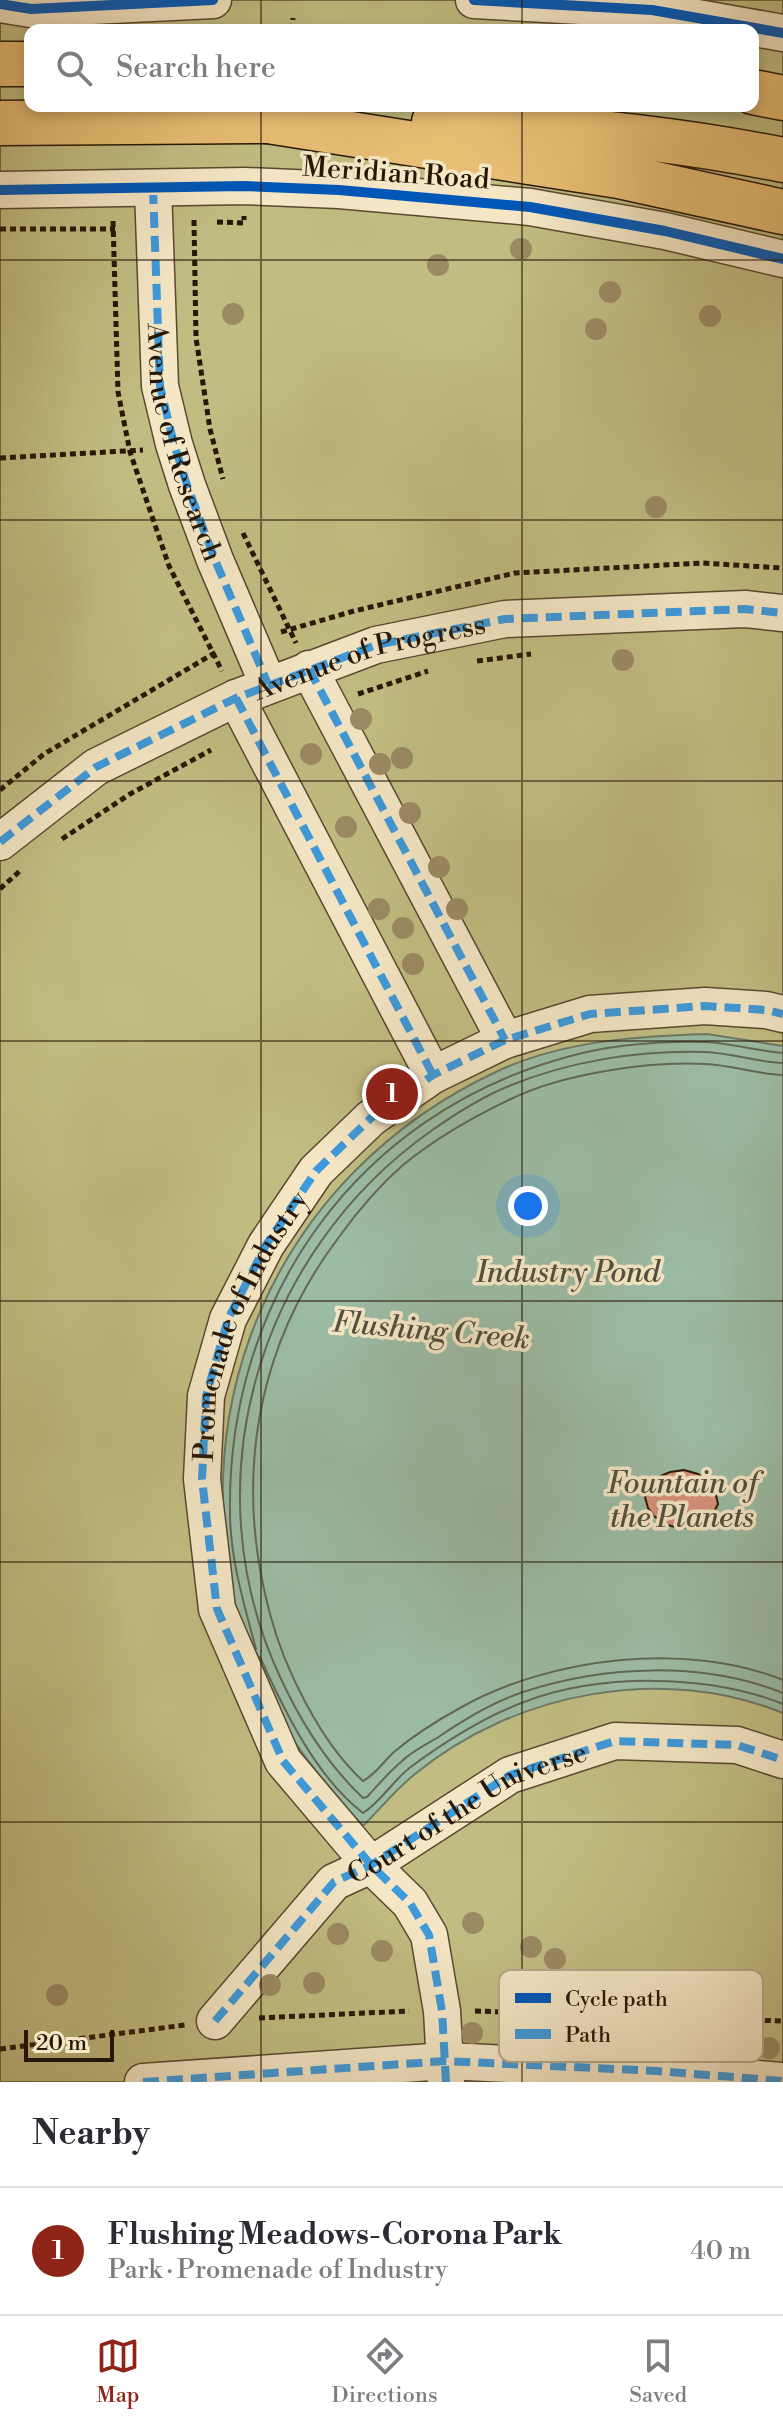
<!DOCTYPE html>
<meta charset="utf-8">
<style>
body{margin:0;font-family:"Libre Bodoni",serif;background:#f7f7f7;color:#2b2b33}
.scale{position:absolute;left:24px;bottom:20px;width:90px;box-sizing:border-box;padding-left:8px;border:4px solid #271707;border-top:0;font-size:22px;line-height:28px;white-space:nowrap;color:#271707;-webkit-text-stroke:6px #f5e7c6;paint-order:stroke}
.you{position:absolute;left:528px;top:1206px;width:28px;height:28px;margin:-20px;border:6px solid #fff;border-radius:50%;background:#1a73e8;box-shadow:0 0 0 12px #1a73e833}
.badge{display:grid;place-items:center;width:52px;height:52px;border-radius:50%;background:#8f2418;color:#fff;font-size:26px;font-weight:700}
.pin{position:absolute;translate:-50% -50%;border:4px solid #fff;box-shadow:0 2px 8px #0006}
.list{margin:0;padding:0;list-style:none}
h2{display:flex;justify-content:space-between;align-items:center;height:104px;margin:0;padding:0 32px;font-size:34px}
h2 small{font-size:26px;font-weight:400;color:#7c7c81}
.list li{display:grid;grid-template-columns:52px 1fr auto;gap:24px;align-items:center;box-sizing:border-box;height:128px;padding:0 32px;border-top:2px solid #e1e1e2}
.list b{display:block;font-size:30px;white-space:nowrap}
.list p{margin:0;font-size:26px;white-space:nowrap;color:#7c7c81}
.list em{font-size:26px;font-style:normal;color:#7c7c81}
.icon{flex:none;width:44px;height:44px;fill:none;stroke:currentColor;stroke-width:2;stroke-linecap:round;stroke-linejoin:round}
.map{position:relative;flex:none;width:783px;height:2082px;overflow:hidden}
.search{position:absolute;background:#fff;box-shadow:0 4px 12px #0003;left:24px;right:24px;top:24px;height:88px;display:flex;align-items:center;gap:20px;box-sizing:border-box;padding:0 28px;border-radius:16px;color:#7c7c81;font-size:30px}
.sheet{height:232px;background:#fff}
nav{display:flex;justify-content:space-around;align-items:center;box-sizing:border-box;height:112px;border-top:2px solid #e1e1e2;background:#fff;font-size:22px;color:#7c7c81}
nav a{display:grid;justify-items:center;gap:4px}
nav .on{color:#8f2418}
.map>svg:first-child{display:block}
</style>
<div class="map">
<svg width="783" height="2082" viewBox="0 0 783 2082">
<rect width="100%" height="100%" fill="#f0daa8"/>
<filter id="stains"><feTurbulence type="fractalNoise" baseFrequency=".0025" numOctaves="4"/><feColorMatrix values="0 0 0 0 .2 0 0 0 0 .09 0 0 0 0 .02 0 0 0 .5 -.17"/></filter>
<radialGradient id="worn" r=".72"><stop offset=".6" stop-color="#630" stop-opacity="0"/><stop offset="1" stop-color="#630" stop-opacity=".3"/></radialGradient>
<path fill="#c1bd82" stroke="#746a44" stroke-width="2" fill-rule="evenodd" d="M0,0H783V2082H0ZM30,30H753V106H30Z"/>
<path fill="#9bbba4" stroke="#6d7965" stroke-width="2" d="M707,1034L783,1046V1713C662,1664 515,1692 415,1774C396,1789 380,1809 363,1826C317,1775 270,1718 248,1651C171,1415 274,1174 500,1070C564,1041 638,1036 707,1034Z"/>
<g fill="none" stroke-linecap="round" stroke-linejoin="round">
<path stroke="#616956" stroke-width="2" d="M783,1063C757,1062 731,1053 705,1052C640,1050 569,1061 509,1086C482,1097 455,1114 431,1131C257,1254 189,1484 281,1679C301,1722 328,1765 363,1798L367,1797C378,1785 389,1772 401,1762C411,1752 425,1745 437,1738C463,1720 493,1702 523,1692C604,1665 703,1661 783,1693
M783,1075C757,1074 731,1065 705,1064C648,1061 562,1074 511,1099C473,1117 435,1139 403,1165C379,1186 357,1212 339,1237C255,1348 234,1481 270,1614C284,1668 321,1743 363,1781C375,1775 384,1761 394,1752C413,1736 438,1720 460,1708C550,1657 686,1641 783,1680
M256,1649C244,1604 230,1558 230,1512C227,1297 358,1114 567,1057C610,1045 660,1041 705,1042C731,1043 757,1051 783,1053
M260,1657C284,1710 316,1777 363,1813C382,1801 394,1779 412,1766C446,1741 484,1717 524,1702C600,1673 708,1674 783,1704"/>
</g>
<path fill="#da907c" stroke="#271707" stroke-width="2" d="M684,1470L698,1474L714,1486L718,1504L713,1514L705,1521L692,1527L678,1528L665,1524L654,1516L648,1508L645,1497L648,1487L658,1477L670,1472Z"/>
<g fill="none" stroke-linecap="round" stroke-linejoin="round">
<defs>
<g id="street">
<path d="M474,0L652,10L783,33"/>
<path d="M0,4L31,9L213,0"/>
<path d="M153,188L160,386L174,444L187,485L215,560L268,684"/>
<path d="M0,190L245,186L339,190L530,207L665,231L783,259"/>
<path d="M309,669L505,1040"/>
<path d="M236,698L433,1075"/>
<path id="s1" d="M0,842L96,767L236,698L376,645L505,619L745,609L783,613"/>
<path id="s2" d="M215,2021L334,1882L371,1865L510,1775L615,1741L737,1745L783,1760"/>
<path d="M143,2082L446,2061L657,2071L783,2081"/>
<path d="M446,2082L442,2011L429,1935L410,1903L371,1865L283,1761L217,1609L202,1479L206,1396L228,1319L266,1245L316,1171L371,1118L433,1075L505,1040L590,1014L705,1006L766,1010L783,1014"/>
</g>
<path id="highway" d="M0,64H30
M753,92L783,98
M268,121L619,176L783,212
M434,122C551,126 668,137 783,160"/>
</defs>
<use href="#street" stroke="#59482f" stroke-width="39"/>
<use href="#highway" stroke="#271707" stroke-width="47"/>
<path stroke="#271707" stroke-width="5" stroke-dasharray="6 4" stroke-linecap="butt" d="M292,30L293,18
M194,220L196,338L210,429L223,479
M113,221L118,392L130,452L169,566L222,671
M217,222L244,223V216
M0,229H115
M0,458L143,450
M243,533L296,643
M281,632L354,611L515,573L703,563L783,568
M477,661L531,654
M358,694L428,671
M0,790L44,754L218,651
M62,839L130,794L211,750
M0,889L22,869
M475,2011L783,2021
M259,2018L409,2011
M513,2034L514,2011
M0,2049L185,2025"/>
<use href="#street" stroke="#f5e7c6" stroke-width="36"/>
<use href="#highway" stroke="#e8bd74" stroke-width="44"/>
<defs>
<path id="highway-bridge" d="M0,123L268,121"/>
</defs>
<use href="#highway-bridge" stroke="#271707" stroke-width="47" stroke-linecap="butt"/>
<use href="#highway-bridge" stroke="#e8bd74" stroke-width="44"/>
<g stroke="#3d9add" stroke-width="8" stroke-dasharray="16 8" stroke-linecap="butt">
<path id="s3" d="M153,188L160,386L174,444L187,485L215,560L268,684"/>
<path d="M309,669L505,1040"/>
<path d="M236,698L433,1075"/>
<path d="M0,842L96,767L236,698L376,645L505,619L745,609L783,613"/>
<path d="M215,2021L334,1882L371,1865L510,1775L615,1741L737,1745L783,1760"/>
<path d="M143,2082L446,2061L657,2071L783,2081"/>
<path id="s4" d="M446,2082L442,2011L429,1935L410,1903L371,1865L283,1761L217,1609L202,1479L206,1396L228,1319L266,1245L316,1171L371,1118L433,1075L505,1040L590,1014L705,1006L766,1010L783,1014"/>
</g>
<defs>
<path id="cycleway" d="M474,0L652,10L783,33
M0,4L31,9L213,0
M0,190L245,186L339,190L530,207L665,231L783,259"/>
</defs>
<use href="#cycleway" stroke="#f5e7c6" stroke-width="15"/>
<use href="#cycleway" stroke="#0057b8" stroke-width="10"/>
</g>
<g fill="#9b8a64">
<circle cx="521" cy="249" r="11"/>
<circle cx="438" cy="265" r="11"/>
<circle cx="610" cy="292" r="11"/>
<circle cx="233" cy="314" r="11"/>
<circle cx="710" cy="316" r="11"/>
<circle cx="596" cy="329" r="11"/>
<circle cx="656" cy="507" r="11"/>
<circle cx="623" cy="660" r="11"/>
<circle cx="361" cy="719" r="11"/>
<circle cx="311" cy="754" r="11"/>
<circle cx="402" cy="758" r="11"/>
<circle cx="380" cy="764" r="11"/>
<circle cx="410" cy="813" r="11"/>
<circle cx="346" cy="827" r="11"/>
<circle cx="439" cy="867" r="11"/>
<circle cx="379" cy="909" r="11"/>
<circle cx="457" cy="909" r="11"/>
<circle cx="403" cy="928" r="11"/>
<circle cx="413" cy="964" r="11"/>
<circle cx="473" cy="1923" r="11"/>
<circle cx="338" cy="1934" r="11"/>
<circle cx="531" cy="1947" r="11"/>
<circle cx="382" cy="1951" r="11"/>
<circle cx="555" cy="1959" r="11"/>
<circle cx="314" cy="1983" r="11"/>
<circle cx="270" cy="1985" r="11"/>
<circle cx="57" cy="1995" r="11"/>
<circle cx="472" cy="2033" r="11"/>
<circle cx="769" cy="2048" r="11"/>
</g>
<path fill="none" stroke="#271707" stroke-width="2" stroke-opacity="0.55" d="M261,0V30M522,0V30M261,106V2082M522,106V2082M0,260H783M0,520H783M0,781H783M0,1041H783M0,1301H783M0,1562H783M0,1822H783"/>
<g text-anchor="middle" stroke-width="7" stroke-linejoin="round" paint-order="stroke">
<g font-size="28" fill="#271707" stroke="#f5e7c6">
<text transform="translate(396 172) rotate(4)" y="10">Meridian Road</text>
<text dy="10" stroke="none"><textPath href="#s3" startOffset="258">Avenue of Research</textPath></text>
<text dy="10" stroke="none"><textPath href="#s1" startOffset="418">Avenue of Progress</textPath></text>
<text dy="10" stroke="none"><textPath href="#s4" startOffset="836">Promenade of Industry</textPath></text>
<text dy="10" stroke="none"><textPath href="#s2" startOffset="334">Court of the Universe</textPath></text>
</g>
<g font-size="30" font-style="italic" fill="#50503e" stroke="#f5e7c6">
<text x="568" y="1282">Industry Pond</text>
<text transform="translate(431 1330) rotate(5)" y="10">Flushing Creek</text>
<text x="682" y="1493">Fountain of<tspan x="682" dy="34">the Planets</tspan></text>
</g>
</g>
<rect x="499" y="1970" width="264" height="92" rx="12" fill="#f5e7c6" stroke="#b7a98d" stroke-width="2"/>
<rect x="515" y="1993" width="36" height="10" fill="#0057b8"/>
<rect x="515" y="2029" width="36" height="10" fill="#3d9add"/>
<g font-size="22" fill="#271707">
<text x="565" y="2006">Cycle path</text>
<text x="565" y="2042">Path</text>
</g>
<rect width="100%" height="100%" filter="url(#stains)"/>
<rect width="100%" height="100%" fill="url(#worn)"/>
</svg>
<div class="scale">20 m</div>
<div class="you"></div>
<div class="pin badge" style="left:392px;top:1094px">1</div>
<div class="search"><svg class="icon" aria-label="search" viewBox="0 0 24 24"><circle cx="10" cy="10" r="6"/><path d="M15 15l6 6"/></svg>Search here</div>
</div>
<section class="sheet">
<h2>Nearby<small></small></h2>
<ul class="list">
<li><span class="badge">1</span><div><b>Flushing Meadows-Corona Park</b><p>Park · Promenade of Industry</p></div><em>40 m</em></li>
</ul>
</section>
<nav>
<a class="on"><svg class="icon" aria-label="map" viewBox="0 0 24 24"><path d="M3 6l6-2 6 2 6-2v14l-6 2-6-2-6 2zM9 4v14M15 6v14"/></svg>Map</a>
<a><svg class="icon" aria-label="directions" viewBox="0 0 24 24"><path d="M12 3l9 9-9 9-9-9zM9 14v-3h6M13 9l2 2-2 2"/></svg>Directions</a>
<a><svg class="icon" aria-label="saved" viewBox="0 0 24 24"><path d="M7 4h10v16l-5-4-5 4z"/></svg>Saved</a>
</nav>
